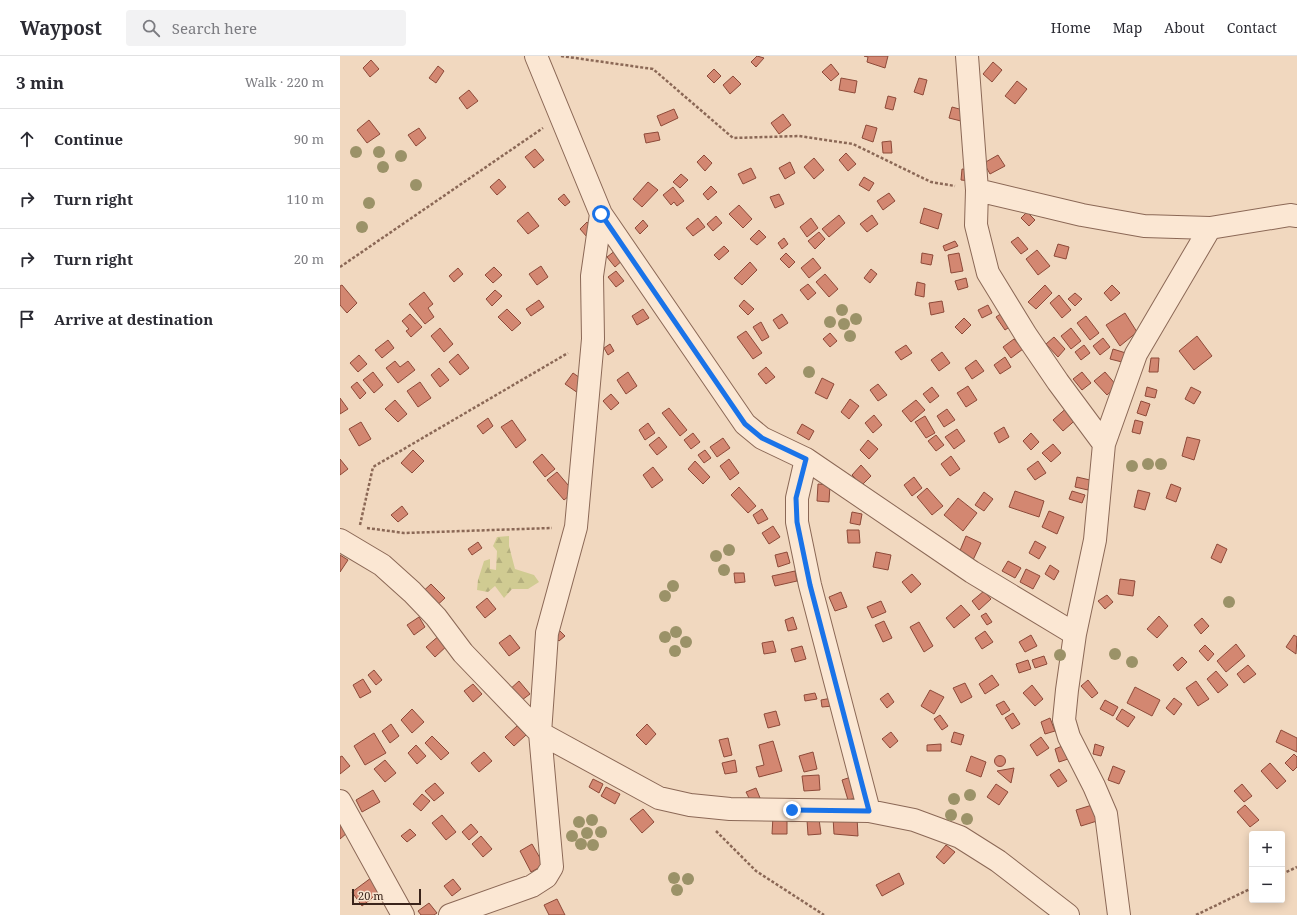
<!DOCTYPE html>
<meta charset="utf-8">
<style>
body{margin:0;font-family:"Noto Serif",serif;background:#f2f2f3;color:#2b2b33}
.controls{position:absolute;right:12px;bottom:12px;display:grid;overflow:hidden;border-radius:4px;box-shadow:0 2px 10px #0003}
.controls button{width:36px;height:36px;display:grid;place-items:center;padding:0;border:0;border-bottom:1px solid #e1e1e2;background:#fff;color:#2b2b33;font:20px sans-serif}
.scale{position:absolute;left:12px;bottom:10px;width:69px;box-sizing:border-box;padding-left:4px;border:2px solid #3a241b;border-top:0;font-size:11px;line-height:14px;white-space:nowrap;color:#3a241b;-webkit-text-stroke:3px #f8e4cf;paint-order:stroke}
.stop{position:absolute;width:12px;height:12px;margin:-9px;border:3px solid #1a73e8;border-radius:50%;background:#fff}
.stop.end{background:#1a73e8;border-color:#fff;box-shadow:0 1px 4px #0008}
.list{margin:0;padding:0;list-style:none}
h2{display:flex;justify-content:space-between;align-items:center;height:52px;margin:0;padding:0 16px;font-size:17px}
h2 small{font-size:13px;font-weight:400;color:#7c7c81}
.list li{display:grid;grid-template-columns:26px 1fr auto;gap:12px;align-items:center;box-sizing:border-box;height:60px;padding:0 16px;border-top:1px solid #e1e1e2}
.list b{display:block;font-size:15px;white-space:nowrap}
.list em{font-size:13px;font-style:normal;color:#7c7c81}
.icon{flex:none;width:22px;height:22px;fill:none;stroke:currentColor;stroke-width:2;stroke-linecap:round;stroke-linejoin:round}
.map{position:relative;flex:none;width:957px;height:859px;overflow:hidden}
header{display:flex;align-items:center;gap:24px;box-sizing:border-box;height:56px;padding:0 20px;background:#fff;border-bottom:1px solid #e1e1e2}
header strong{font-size:19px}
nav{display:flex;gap:22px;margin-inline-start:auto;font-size:14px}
.search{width:280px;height:36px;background:#f2f2f3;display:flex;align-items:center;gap:10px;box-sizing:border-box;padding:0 14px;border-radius:4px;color:#7c7c81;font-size:15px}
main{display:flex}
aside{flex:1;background:#fff}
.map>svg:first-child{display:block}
</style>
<header>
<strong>Waypost</strong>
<div class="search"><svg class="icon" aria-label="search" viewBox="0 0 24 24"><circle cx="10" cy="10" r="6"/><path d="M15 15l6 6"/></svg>Search here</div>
<nav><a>Home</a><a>Map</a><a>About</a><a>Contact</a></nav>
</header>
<main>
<aside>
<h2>3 min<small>Walk · 220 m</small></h2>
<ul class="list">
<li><svg class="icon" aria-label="ahead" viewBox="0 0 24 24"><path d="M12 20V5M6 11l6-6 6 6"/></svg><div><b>Continue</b></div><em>90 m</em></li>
<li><svg class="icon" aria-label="right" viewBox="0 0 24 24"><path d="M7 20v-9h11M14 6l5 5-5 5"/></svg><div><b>Turn right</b></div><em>110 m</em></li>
<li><svg class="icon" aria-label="right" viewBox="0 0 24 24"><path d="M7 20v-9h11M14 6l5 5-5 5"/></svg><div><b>Turn right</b></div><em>20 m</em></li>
<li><svg class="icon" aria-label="arrive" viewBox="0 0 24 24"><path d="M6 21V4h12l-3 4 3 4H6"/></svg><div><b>Arrive at destination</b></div></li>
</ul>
</aside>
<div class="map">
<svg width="957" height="859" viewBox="0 0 957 859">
<defs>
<pattern id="forest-firs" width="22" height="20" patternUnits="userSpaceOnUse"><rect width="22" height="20" fill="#d0cb92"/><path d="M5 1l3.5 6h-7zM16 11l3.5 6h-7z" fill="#b3ae7d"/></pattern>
</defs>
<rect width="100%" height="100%" fill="#f1d8bf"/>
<path fill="url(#forest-firs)" d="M169,480V490L175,513L194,519L199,526L188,533H172L164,542L155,530L148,536L137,534L138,524L144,505L150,503V513L156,514L157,495L153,490L157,481Z"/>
<path fill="#d38771" stroke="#8d4a39" d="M417,0L424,2L416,11L411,6Z
M524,0H548L545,12L527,6L528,1Z
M31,4L39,13L30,21L23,12Z
M653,6L662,14L652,26L643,18Z
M491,8L499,18L491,25L482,16Z
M98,10L104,15L96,27L89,22Z
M374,13L381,20L374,27L367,20Z
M393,20L401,28L390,38L383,29Z
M501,22L517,25L515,37L499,34Z
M579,22L587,24L583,39L574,36Z
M677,25L687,33L675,48L665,40Z
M129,34L138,45L127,53L119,42Z
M548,40L556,42L553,54L545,52Z
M612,51L623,54L621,65L609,62Z
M334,53L338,62L321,70L317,60Z
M443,58L451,69L439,78L431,67Z
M29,64L40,78L27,87L17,74Z
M526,69L537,72L533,86L522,82Z
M79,72L86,82L76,90L68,79Z
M318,76L320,84L306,87L304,78Z
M551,85L552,97H543L542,86Z
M195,93L204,104L194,112L185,101Z
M506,97L516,108L508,115L499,104Z
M364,99L372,107L365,115L357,106Z
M658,99L665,110L650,118L644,107Z
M474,102L484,114L474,123L464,111Z
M450,106L455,117L445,123L439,112Z
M411,112L416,122L403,128L398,118Z
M622,113L632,114L631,125L621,124Z
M341,118L348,124L340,132L333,126Z
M524,121L534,127L529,135L519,129Z
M159,123L166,131L157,139L150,131Z
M308,126L318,134L302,151L293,143Z
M371,130L377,136L368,144L363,138Z
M333,131L344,145L337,150L334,146L331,149L323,139Z
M549,137L555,145L543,154L537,145Z
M224,138L230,146L225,150L218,143Z
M439,138L444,148L435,152L430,141Z
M399,149L412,163L403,172L389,158Z
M584,152L602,158L598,173L580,167Z
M188,156L199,170L188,178L177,165Z
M687,156L695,164L689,170L681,162Z
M499,159L505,167L489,181L482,173Z
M532,159L538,168L527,176L520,168Z
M376,160L382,167L373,175L367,168Z
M358,162L365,171L353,180L346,172Z
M471,162L478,172L467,181L460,171Z
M303,164L308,170L300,178L295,172Z
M247,166L254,174L247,181L240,173Z
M419,174L426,181L417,189L410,183Z
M479,176L485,183L475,193L468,185Z
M678,181L688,193L681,198L671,186Z
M444,182L448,188L442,193L438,187Z
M615,185L618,190L605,195L603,190Z
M718,188L729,191L726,203L714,200Z
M384,190L389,195L379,204L374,199Z
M276,194L284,203L275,211L267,201Z
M697,194L710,210L698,219L686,203Z
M446,197L455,206L449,212L440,203Z
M582,197L593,199L591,209L581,207Z
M619,197L623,215L611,217L608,199Z
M473,202L481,212L469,222L461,212Z
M410,206L417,214L402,229L394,222Z
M201,210L208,221L197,229L189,218Z
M154,211L162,219L153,227L145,219Z
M118,212L123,218L114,226L109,220Z
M531,213L537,218L530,227L524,222Z
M276,215L284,225L276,231L268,221Z
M485,218L498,233L489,241L476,226Z
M626,222L628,231L618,234L615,225Z
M577,226L585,228L584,241L575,239Z
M468,228L476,237L468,244L460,234Z
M2,229L17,247L7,257L0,249V230Z
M705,229L712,237L696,253L688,246Z
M772,229L780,237L771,245L764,237Z
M155,234L162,240L152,250L146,243Z
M84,236L93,248L88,252L94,261L85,268L69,248Z
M735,237L742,243L735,250L728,243Z
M719,239L731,254L722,262L710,247Z
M199,244L204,251L191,260L186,253Z
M404,244L414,253L408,259L399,250Z
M602,245L604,256L591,259L589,247Z
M648,249L652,257L642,262L638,254Z
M167,253L181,267L172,275L158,261Z
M303,253L309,262L297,269L292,260Z
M668,253L677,266L665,274L656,261Z
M785,257L797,276L780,290L766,269Z
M70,258L82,271L71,281L66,275L69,273L62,265Z
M442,258L448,267L439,273L433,264Z
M746,260L759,277L750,284L737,267Z
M624,262L631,269L622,278L615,271Z
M421,266L429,281L422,285L413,271Z
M100,272L113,288L104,296L91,280Z
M731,272L741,285L731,293L721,280Z
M406,275L422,297L413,303L397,281Z
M490,277L497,285L490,291L483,283Z
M857,280L872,300L854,314L839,295Z
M714,281L725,293L718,301L706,288Z
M763,282L770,291L760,299L753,290Z
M674,283L683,293L671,302L663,291Z
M48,284L54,292L42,302L35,294Z
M270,288L274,295L268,299L264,292Z
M566,289L572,297L561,304L555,296Z
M744,289L750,297L741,304L735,296Z
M773,293L789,298L786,307L770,303Z
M602,296L610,307L599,315L591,304Z
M118,298L129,312L120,319L109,306Z
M19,299L27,308L18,316L10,307Z
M665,301L671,311L660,318L654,309Z
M811,302H819L818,316H809Z
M636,304L644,315L632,323L625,312Z
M55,305L60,311L68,305L75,314L58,327L46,312Z
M426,311L435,321L426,328L418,318Z
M99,312L109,324L100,331L91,319Z
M33,316L43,329L34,337L23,324Z
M288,316L297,330L286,338L277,324Z
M742,316L751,327L742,334L733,323Z
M765,316L777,330L767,339L754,325Z
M233,317L246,326L238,337L225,328Z
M482,322L494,328L487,343L475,337Z
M17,326L26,337L20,343L11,331Z
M80,326L91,342L78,351L67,335Z
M538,328L547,339L538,345L530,334Z
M628,330L637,344L626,351L617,337Z
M592,331L599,340L590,347L583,338Z
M807,331L817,334L815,342L805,340Z
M851,331L861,336L854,348L845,343Z
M271,338L279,347L271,354L263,345Z
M0,342L8,353L0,358Z
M510,343L519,350L509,363L501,356Z
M55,344L67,358L58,366L45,353Z
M576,344L585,354L571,366L562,355Z
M801,345L810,348L806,360L797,357Z
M730,349L740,360L723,375L713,364Z
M329,352L347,374L340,380L322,357Z
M607,353L615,364L604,371L597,360Z
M534,359L542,369L533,377L525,367Z
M585,360L595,377L586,382L575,366Z
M148,362L153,370L143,378L137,370Z
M172,364L186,384L176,392L161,371Z
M795,364L803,366L800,378L792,376Z
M21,366L31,383L19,390L9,373Z
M308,367L315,377L305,384L299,374Z
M462,368L474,375L469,384L457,377Z
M664,371L669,381L659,387L654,377Z
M617,373L625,385L614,393L605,381Z
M353,377L360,386L351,393L344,384Z
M691,377L699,386L691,394L683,385Z
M596,379L604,389L596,395L588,385Z
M319,381L327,391L317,399L309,389Z
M847,381L860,384L854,404L842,400Z
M383,382L390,392L377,401L370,391Z
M528,384L538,393L529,403L520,394Z
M713,388L721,397L711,406L702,397Z
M73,394L84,405L72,417L61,407Z
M365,394L371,402L364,407L358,399Z
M202,398L215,413L205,421L193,406Z
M611,400L620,413L610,420L601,408Z
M0,403L8,413L0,419Z
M389,403L399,417L390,424L380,410Z
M355,405L370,421L363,428L348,413Z
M698,405L706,417L695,424L687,413Z
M521,409L531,420L522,429L512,419Z
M313,411L323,424L312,432L303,419Z
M217,416L234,436L224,444L207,424Z
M574,421L582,432L572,440L564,429Z
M737,421L750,424L748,434L735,431Z
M478,428L490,429L489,446L477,445Z
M831,428L841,432L836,446L826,442Z
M399,431L416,450L408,457L391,439Z
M587,432L603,450L592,459L577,441Z
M798,434L810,437L805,454L794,451Z
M675,435L704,445L699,461L669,451Z
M732,435L745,439L742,447L729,443Z
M644,436L653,443L644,455L635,449Z
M618,442L637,457L623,475L604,459Z
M62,450L68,458L58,466L51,459Z
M422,453L428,463L418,468L413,459Z
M709,455L724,461L717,478L702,471Z
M512,456L522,458L520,469L510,467Z
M433,470L440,481L429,488L422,477Z
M507,474H519L520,487H508Z
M626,480L641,487L633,504L619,497Z
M695,485L706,491L699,503L689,497Z
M138,486L142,492L132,499L128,493Z
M877,488L887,493L881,507L871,502Z
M447,496L450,507L438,511L435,499Z
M536,496L551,499L548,514L533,511Z
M0,499L8,504L0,516Z
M668,505L681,512L675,522L662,515Z
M710,509L719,515L714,524L705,518Z
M686,513L700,520L693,533L680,526Z
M455,515L457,525L435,530L432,520Z
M394,517H404L405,526L395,527Z
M572,518L581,528L571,537L562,526Z
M780,523L795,525L793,540L778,538Z
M91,528L105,542L92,554L78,540Z
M644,535L651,543L639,554L632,545Z
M501,536L507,551L495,555L489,541Z
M767,539L773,546L765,553L758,545Z
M147,542L156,553L145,562L136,551Z
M541,545L546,556L532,562L527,551Z
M621,549L630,559L614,572L606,562Z
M646,557L652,566L647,569L641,560Z
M819,560L828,570L817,582L807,573Z
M79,561L85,571L74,579L67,569Z
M453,561L457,573L448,575L445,564Z
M862,562L869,570L861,578L854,569Z
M544,565L552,582L543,586L535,569Z
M579,566L593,590L584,596L570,571Z
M218,573L225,580L219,585L213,579Z
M645,575L653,586L642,593L635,582Z
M101,578L109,588L95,601L86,591Z
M170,579L180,592L169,600L159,587Z
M691,579L697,590L685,596L679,586Z
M954,579L957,581L956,598L946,591Z
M433,585L436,596L424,598L422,587Z
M896,588L905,600L886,616L877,605Z
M865,589L874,598L868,605L859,595Z
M462,590L466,603L455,606L451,593Z
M704,600L707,608L695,612L692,604Z
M842,601L847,606L838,615L833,609Z
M688,604L691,613L679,617L676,608Z
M908,609L916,618L904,627L897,618Z
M34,614L42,624L36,629L28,619Z
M876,615L888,629L878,637L867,623Z
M652,619L659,629L645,638L639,628Z
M23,623L31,636L20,642L13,629Z
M748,624L758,637L752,642L741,630Z
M179,625L190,638L178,647L168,635Z
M856,625L869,643L858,650L846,632Z
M625,627L632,641L621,647L613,632Z
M133,628L142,638L133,646L124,635Z
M692,629L703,643L695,650L683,637Z
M795,631L820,644L812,660L787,647Z
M590,634L604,641L594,658L581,650Z
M475,637L477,643L465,645L464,639Z
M548,637L554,646L547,652L540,643Z
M492,642L493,650L482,651L481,644Z
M834,642L842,648L834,659L826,652Z
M765,644L778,651L773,660L760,653Z
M664,645L670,654L662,659L656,649Z
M72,653L84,666L72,677L61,664Z
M782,653L795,661L788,671L776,663Z
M436,655L440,669L428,672L424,658Z
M673,657L680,668L672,673L665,662Z
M600,659L608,670L602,674L594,663Z
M710,662L715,675L705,678L701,666Z
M51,668L59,680L50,687L42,675Z
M307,668L316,678L306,689L296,679Z
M177,670L186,679L174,690L165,681Z
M941,674L957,682V696L936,686Z
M551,676L558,685L550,692L542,683Z
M614,676L624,679L621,689L611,686Z
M34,677L46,697L25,709L14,690Z
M92,680L109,697L101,704L85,687Z
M701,681L709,692L697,700L690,689Z
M388,682L392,699L384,701L379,684Z
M433,685L442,715L419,721L416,711L424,709L419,689Z
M601,688V695H587V689Z
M727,688L731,702L719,706L715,693Z
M755,688L764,691L761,700L753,698Z
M76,689L86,700L77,708L68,697Z
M144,696L152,705L139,716L131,707Z
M473,696L477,713L464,716L459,700Z
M954,698L957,701V711L953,715L945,707Z
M654.5 705a5.5 5.5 0 1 1 11 0a5.5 5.5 0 1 1-11 0Z
M2,700L10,710L0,718V701Z
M631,700L646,706L641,721L626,715Z
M45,704L56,717L45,726L34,713Z
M395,704L397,716L385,718L382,707Z
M930,707L946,725L937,733L921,715Z
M773,710L785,715L779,728L768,724Z
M674,712L671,727L657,715Z
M719,713L727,725L718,731L710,719Z
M479,719L480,734L464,735L462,720Z
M514,720L520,741L508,744L502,724Z
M253,723L263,728L259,737L249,731Z
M95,727L104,737L94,745L85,735Z
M656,728L668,736L659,749L647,741Z
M902,728L912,740L904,746L894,735Z
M266,731L280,738L275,748L261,740Z
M416,732L420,742L411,746L406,736Z
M33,734L40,746L22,756L16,744Z
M82,738L90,745L81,755L73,748Z
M752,749L757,765L741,770L736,754Z
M905,749L919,764L910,771L897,756Z
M303,753L314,766L302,777L290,763Z
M102,759L116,776L106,784L92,767Z
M433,760L447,761V778H432Z
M493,761H517L518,780L494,778Z
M479,763L481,778L468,779L467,764Z
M0,768L7,777L0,783Z
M131,768L138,776L129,784L122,776Z
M70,773L76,779L67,786L61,780Z
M141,780L152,793L143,801L132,788Z
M192,788L204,809L191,816L180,795Z
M606,789L615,796L604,808L596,801Z
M559,817L564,828L542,840L536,829Z
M35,819L45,832L22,850L12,836Z
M113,823L121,833L112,840L104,830Z
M217,843L225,859H209L204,849Z
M89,847L97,857L94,859H81L78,855Z"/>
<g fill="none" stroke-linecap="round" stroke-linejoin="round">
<defs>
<path id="minor" d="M196,0L261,158L405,368L422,382L466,403L632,516L735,578
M627,0L637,134L636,169L648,217L686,279L718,326L764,388
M637,134L742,159L804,170L870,172L950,159L957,160
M466,403L457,442V466L470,529L529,755
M0,484L42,509L72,536L96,561L123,597L200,677L319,742L350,749L390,753L529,755L574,764L620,781L658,805L728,859
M0,745L63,859
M110,859L192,830L206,821L212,811L200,677L205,607L207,577L236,471L253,283L252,220L261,158
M779,859L766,758L754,730L729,681L724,664L727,634L735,578L755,484L764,388L796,298L870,172"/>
</defs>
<use href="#minor" stroke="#8b6856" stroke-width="24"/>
<path stroke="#8b6856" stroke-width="2.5" stroke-dasharray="3 2" stroke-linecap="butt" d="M221,0L313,13L393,82L459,80L513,88L591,126L615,130
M0,211L203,72
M20,469L33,411L228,297
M27,472L64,477L212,472
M376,775L416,815L484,859
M942,818L957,811
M856,859L912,832"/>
<use href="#minor" stroke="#fbe7d3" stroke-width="22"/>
</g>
<g fill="#9b9268">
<circle cx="16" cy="96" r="6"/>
<circle cx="39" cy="96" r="6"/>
<circle cx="61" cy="100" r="6"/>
<circle cx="43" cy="111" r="6"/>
<circle cx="76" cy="129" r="6"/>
<circle cx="29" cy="147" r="6"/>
<circle cx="22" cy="171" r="6"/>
<circle cx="502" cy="254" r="6"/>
<circle cx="516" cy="263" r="6"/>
<circle cx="490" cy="266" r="6"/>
<circle cx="504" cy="268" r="6"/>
<circle cx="510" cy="280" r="6"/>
<circle cx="469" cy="316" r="6"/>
<circle cx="808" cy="408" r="6"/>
<circle cx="821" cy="408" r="6"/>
<circle cx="792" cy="410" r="6"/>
<circle cx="389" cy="494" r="6"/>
<circle cx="376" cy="500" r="6"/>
<circle cx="384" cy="514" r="6"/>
<circle cx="333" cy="530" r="6"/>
<circle cx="325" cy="540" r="6"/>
<circle cx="889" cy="546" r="6"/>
<circle cx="336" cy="576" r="6"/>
<circle cx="325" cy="581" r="6"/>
<circle cx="346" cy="586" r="6"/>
<circle cx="335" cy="595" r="6"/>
<circle cx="775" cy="598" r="6"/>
<circle cx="720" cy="599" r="6"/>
<circle cx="792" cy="606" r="6"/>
<circle cx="630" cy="739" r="6"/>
<circle cx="614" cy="743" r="6"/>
<circle cx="611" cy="759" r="6"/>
<circle cx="627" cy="763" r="6"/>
<circle cx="252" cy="764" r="6"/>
<circle cx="239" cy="766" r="6"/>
<circle cx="261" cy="776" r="6"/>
<circle cx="247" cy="777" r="6"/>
<circle cx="232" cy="780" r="6"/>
<circle cx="241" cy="788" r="6"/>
<circle cx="253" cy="789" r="6"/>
<circle cx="334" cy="822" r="6"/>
<circle cx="348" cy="823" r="6"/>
<circle cx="337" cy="834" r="6"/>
</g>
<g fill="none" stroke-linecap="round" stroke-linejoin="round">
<path stroke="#1a73e8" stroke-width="5" d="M261,158L405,368L422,382L466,403L456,442L457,466L470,529L529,755L452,754"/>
</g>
</svg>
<div class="controls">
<button>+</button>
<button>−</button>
</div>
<div class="scale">20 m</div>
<div class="stop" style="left:261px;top:158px"></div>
<div class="stop end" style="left:452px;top:754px"></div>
</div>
</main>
